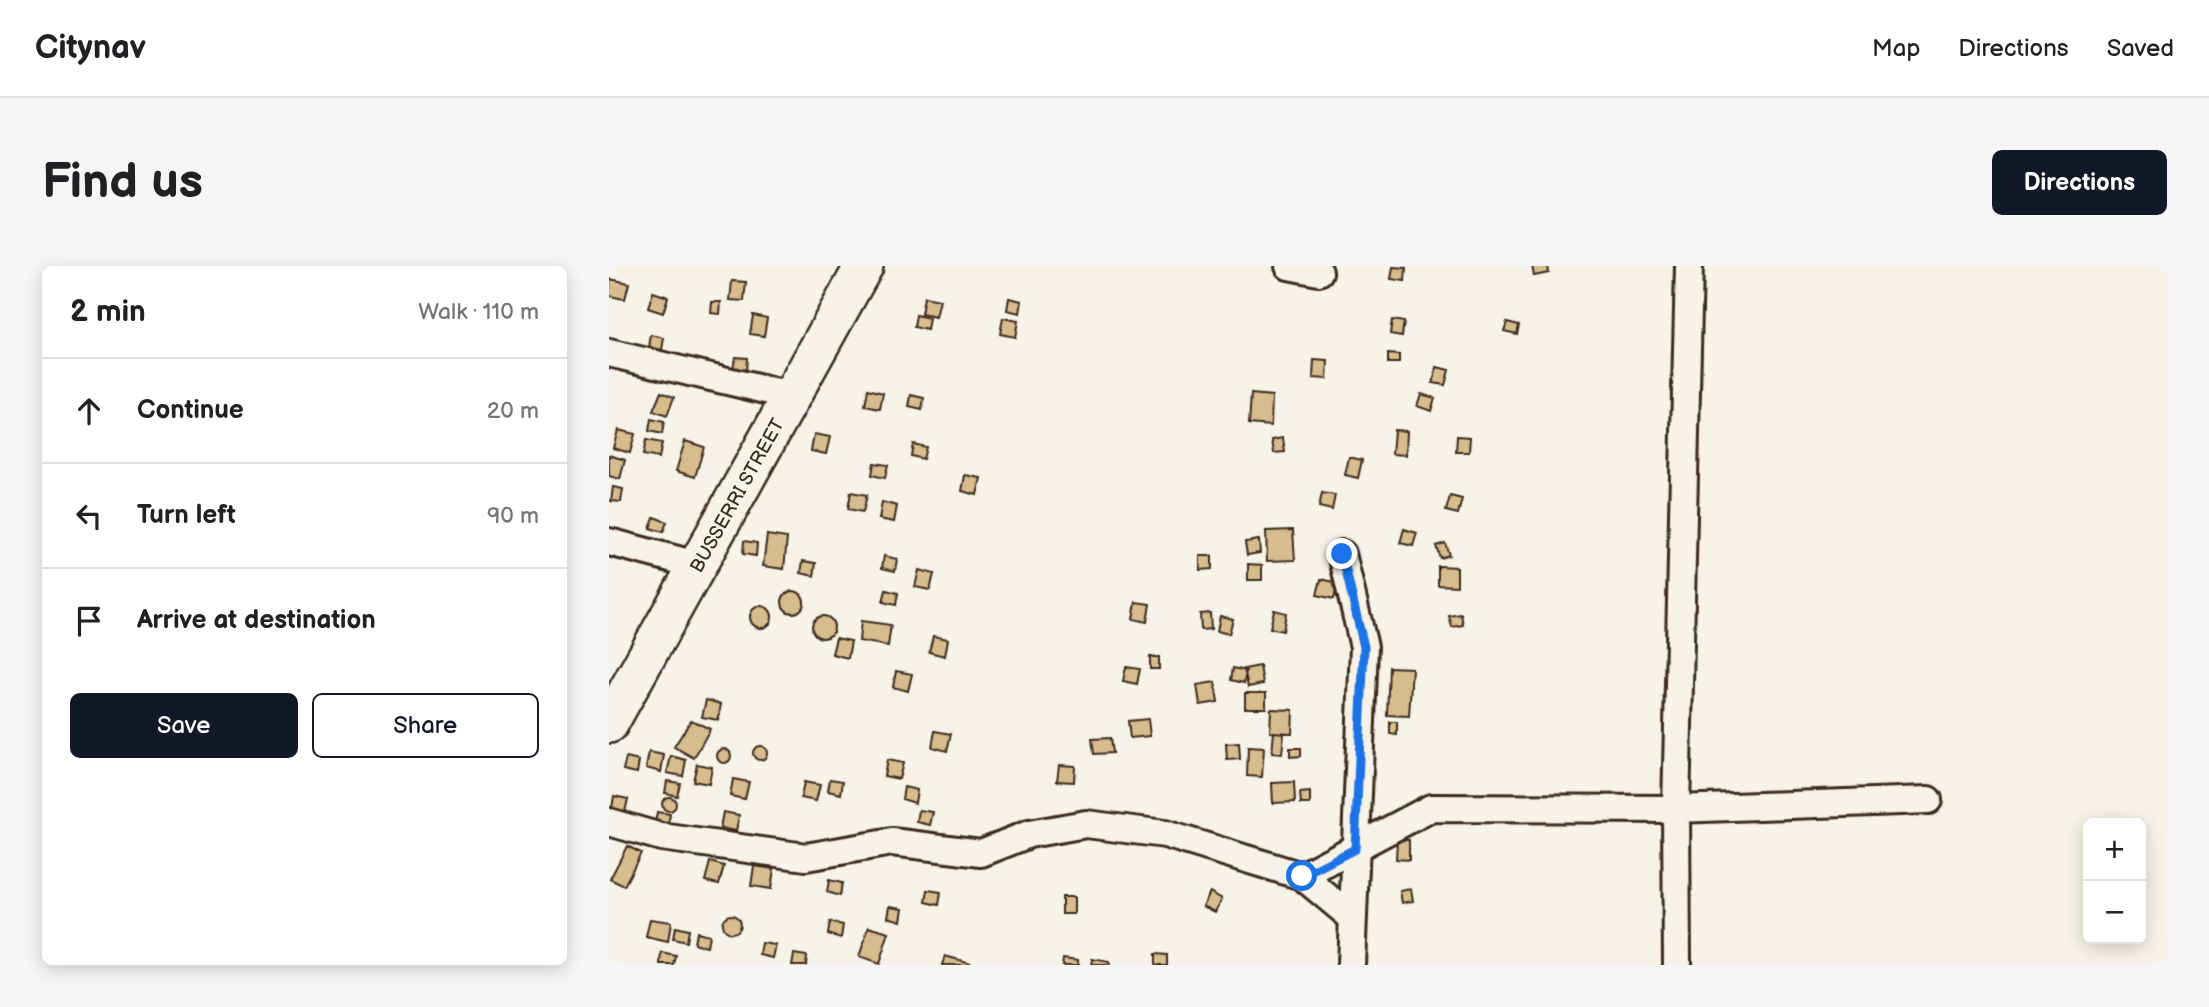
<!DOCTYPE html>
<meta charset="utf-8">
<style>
body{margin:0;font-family:"Balsamiq Sans",sans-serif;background:#f6f6f6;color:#202124}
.controls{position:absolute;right:21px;bottom:21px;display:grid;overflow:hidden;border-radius:10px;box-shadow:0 4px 18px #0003}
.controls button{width:63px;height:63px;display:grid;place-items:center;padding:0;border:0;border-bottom:2px solid #e0e0e0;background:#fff;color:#202124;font:35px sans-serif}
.stop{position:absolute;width:21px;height:21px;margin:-16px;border:5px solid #1a73e8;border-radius:50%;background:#fff}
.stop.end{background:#1a73e8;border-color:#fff;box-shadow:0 2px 7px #0008}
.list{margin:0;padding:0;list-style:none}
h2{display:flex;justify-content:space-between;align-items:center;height:91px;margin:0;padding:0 28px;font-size:30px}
h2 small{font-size:23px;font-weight:400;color:#757577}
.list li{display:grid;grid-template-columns:46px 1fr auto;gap:21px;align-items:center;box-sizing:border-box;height:105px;padding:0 28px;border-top:2px solid #e0e0e0}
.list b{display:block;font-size:26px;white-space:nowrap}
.list em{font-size:23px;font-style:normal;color:#757577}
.actions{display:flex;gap:14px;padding:21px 28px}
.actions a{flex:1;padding:16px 0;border:2px solid #111827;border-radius:10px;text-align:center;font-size:24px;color:#111827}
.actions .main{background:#111827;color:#fff}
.icon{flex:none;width:38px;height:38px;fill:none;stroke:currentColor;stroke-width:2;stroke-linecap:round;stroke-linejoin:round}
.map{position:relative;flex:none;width:1558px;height:699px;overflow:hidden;border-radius:10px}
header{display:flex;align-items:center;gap:42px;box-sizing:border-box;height:98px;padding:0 35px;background:#fff;border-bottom:2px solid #e0e0e0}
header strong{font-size:33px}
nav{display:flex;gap:38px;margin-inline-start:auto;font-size:24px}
.intro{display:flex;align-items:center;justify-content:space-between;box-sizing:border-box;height:168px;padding:0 42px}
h1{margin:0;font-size:49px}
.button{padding:18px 32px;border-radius:10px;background:#111827;color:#fff;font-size:24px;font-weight:700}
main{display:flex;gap:42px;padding:0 42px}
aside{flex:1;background:#fff;border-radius:10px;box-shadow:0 4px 18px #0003}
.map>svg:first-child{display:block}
</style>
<header>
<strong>Citynav</strong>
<nav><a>Map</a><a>Directions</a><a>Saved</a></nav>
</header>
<div class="intro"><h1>Find us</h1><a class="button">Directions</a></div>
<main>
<aside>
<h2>2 min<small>Walk · 110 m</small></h2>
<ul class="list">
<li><svg class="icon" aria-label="ahead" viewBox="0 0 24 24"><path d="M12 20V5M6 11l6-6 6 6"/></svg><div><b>Continue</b></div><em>20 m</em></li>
<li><svg class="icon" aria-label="left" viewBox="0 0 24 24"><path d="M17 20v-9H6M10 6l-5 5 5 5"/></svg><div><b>Turn left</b></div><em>90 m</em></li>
<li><svg class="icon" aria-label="arrive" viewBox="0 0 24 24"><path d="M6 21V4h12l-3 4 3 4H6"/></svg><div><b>Arrive at destination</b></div></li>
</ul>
<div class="actions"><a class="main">Save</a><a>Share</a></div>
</aside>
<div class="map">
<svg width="1558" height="699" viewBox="0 0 1558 699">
<rect width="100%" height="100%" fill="#f7f3e8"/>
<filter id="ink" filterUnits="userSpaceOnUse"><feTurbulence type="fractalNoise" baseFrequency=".0143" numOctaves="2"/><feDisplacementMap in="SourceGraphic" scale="14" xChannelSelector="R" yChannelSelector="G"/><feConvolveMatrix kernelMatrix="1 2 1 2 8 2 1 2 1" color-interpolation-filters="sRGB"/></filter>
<g filter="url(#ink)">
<path fill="#d7bc8d" stroke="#3b2a1e" stroke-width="2" d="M923,0H939L940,7L925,10Z
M784,1L797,2L796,15L782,13Z
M1,13L20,17L16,33L0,30Z
M123,15L137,16L135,35L121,34Z
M44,26L59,31L54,47L39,42Z
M315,31L331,34L327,51L312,48Z
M400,32L413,35L411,47L398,44Z
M103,36H112L111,48L102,47Z
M144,49L158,52L155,70L141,68Z
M307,49L320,52L318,64L305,61Z
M394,52L409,55L406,71L391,68Z
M783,54L795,56L793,70L781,68Z
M898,56L910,59L908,68L895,65Z
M42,69L55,72L53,84L40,81Z
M779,88L790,89V97H779Z
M126,91L138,92L137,105L124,103Z
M705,94L719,95L718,113L704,112Z
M828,101L840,104L836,119L824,117Z
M259,123L274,127L271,143L256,140Z
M52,126L65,131L58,150L44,145Z
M642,128L663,130L662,160L640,158Z
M812,128L826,132L822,145L808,140Z
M302,129L315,132L313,144L300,141Z
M42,153L55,156L53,168L40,165Z
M9,164L26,168L21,187L4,182Z
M785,164L798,165L797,189L783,188Z
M205,168L221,171L217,188L202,185Z
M848,170L861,171L860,186H847Z
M674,172L676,186L665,187L663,174Z
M37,174L53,177L50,192L34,189Z
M76,175L95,181L86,211L67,205Z
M304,178L317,181L314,193L302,190Z
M0,189L16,194L11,213L0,210Z
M740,191L753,194L749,212L736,209Z
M265,197L279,199L276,212L263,209Z
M356,209L372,212L368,229L353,225Z
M4,221L14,223L12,236L2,235Z
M242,226L258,229L254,246L239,243Z
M713,227L726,229L723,244L710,241Z
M841,230L853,233L849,248L837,245Z
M273,236L288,240L285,256L270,253Z
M45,251L58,256L54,266L41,262Z
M795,263L808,267L804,280L791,277Z
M684,264L686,294L658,295L657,265Z
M158,269L178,272L175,303L154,300Z
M650,274L651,287L638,289L636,276Z
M135,275L148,277L147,290L134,288Z
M836,277L840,289L831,292L827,280Z
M275,290L288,293L286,305L273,302Z
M591,290H603V303L591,304Z
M194,295L207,297L205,310L192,307Z
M639,298L653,299V314H639Z
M829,300L848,301V320L829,319Z
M310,304L325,308L321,324L306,321Z
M712,313L729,317L725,333L708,329Z
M277,324L289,327L287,339L274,336Z
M173 336a11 11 0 1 1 22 0a11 11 0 1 1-22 0Z
M527,336L541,338L538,356L524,353Z
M141 351a11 11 0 1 1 22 0a11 11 0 1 1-22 0Z
M665,344L677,347L674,365L661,362Z
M601,347L602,363L592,364L591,348Z
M852,348L854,359L843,361L840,350Z
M203 361a11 11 0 1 1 22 0a11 11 0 1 1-22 0Z
M611,350L624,353L620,368L608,365Z
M252,355L282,359L279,380L250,375Z
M324,370L339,373L336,390L320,386Z
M227,372L242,375L239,392L223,388Z
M541,391H550V403H541Z
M651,400L654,418L639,421L635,403Z
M517,401L531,403L528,418L514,415Z
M780,401L803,402L800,450L778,449Z
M624,402L637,405L635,417L622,414Z
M287,405L303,408L299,425L284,421Z
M606,416L609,436L591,439L588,419Z
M636,427H657V442H636Z
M97,434L112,438L109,454L93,451Z
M662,443L684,444L683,467L661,466Z
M539,453L541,470L521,472L519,455Z
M82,454L101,463L85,492L65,481Z
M781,456H788V469L781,468Z
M326,465L342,468L338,485L323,481Z
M665,466L675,467L673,488L663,487Z
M501,472L503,487L485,488L483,473Z
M630,477L631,493L618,494L617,478Z
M144 487a7 7 0 1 1 14 0a7 7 0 1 1-14 0Z
M639,481L655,482L653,511L638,510Z
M681,482H692V490L681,491Z
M108 490a7 7 0 1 1 14 0a7 7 0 1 1-14 0Z
M40,486L55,489L52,506L37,502Z
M62,490L77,494L74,510L58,507Z
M17,492L30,495L28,507L14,504Z
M278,494L294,497L290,513L275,510Z
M88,498L103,501L100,518L84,515Z
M450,499L466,500L465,516L448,515Z
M124,513L140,516L136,533L121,530Z
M221,513L234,515L232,528L219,525Z
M58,515L71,517L68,530L56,527Z
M195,516L211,519L207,535L192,532Z
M685,516L686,536L664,537L663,517Z
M295,521L308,524L306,537L293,533Z
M701,526V538H692L691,527Z
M5,530L19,533L16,546L3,542Z
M53 538a7 7 0 1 1 14 0a7 7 0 1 1-14 0Z
M310,544L324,546L321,559L308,556Z
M48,546L61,548L59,561L46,557Z
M114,546L130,549L127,565L111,562Z
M788,574H800V594L787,593Z
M18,580L32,587L15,620L1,613Z
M101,596L115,600L110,618L96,615Z
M145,600L165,603L162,623L142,620Z
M220,614L233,617L231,630L218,626Z
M802,623L804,635L793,637L791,625Z
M319,624L332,626L330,639L317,636Z
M601,626L613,633L606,646L594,640Z
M453,631H465V648H453Z
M281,640L294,642L292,655L279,651Z
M113 658a9 9 0 1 1 18 0a9 9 0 1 1-18 0Z
M41,653L62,656L59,676L37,671Z
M221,656L234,659L232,672L219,668Z
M66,661L79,664L77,676L64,673Z
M260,661L280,667L270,698L250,691Z
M87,666L100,669L98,681L85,678Z
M153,677L167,679L164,692L151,689Z
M53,687L67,690L65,699H52Z
M185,688L198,690L197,699H183Z
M546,688L558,689V699H546Z
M336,690L361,697V699H333Z
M454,692L469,694V699H453Z
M483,693L500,696V699H482Z"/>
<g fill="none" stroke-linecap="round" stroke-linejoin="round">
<defs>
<path id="street" d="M680,0L710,6
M0,87L182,130
M0,276L88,299
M733,288L755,381L742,699
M0,556L52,571L197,591L283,576L372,587L420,568L477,558L556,568L693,610L822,542L1067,543L1319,534
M693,610L741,650
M1068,699L1067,543L1080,0"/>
<g id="secondary">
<path id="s1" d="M0,458L255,0"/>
</g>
</defs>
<use href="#street" stroke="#3b2a1e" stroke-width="32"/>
<use href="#secondary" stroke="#3b2a1e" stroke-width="42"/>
<use href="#street" stroke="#f7f3e8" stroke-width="26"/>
<use href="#secondary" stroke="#f7f3e8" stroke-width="37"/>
</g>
</g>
<g fill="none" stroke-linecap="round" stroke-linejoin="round" filter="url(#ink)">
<path stroke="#1a73e8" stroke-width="9" d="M693,610L746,583L755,381L733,288"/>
</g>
<g text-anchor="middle" stroke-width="6" stroke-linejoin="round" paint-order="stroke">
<g font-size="19" fill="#3b2a1e" stroke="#f7f3e8">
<text dy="7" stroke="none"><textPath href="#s1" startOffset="262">BUSSERRI STREET</textPath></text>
</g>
</g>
</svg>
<div class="controls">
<button>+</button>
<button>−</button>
</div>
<div class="stop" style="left:693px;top:610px"></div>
<div class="stop end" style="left:733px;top:288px"></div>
</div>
</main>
